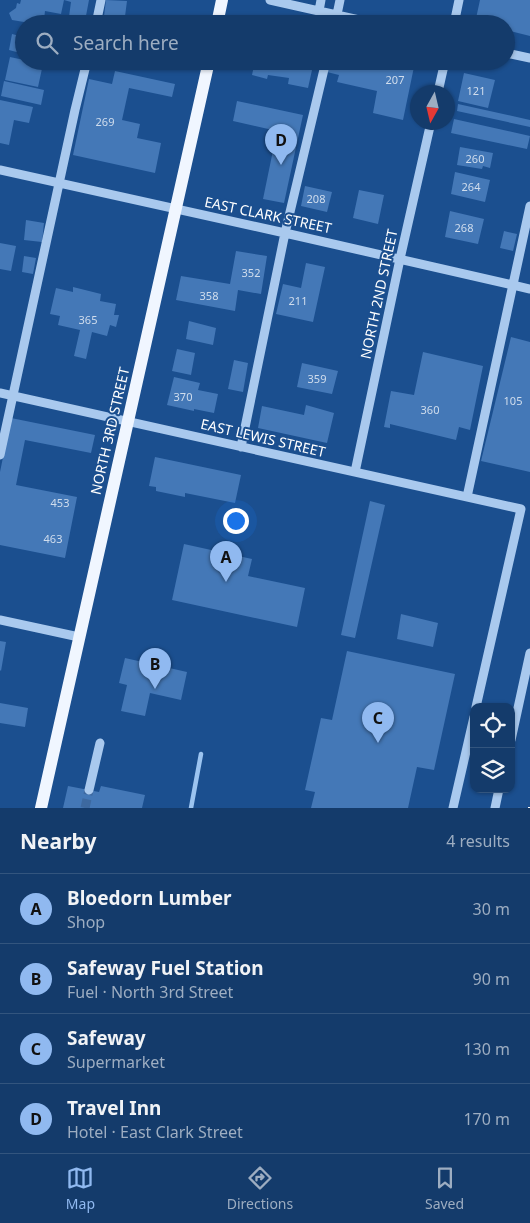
<!DOCTYPE html>
<meta charset="utf-8">
<style>
body{margin:0;font-family:"Noto Sans",sans-serif;background:#1d4271;color:#f1f3f6}
.controls{position:absolute;right:15px;bottom:15px;display:grid;overflow:hidden;border-radius:10px;box-shadow:0 1px 4px #0004}
.controls button{width:45px;height:45px;display:grid;place-items:center;padding:0;border:0;border-bottom:1px solid #33557e;background:#143b6b;color:#f1f3f6;font:25px sans-serif}
.compass{position:absolute;left:410px;top:85px;width:45px;height:45px;border-radius:50%;background:#143b6b;box-shadow:0 1px 4px #0004;rotate:188deg}
.you{position:absolute;left:235px;top:520px;width:18px;height:18px;margin:-12px;border:4px solid #fff;border-radius:50%;background:#1a73e8;box-shadow:0 0 0 8px #1a73e833}
.badge{display:grid;place-items:center;width:32px;height:32px;border-radius:50%;background:#90b9f0;color:#111;font-size:16px;font-weight:700}
.pin{position:absolute;translate:-50% -41px;filter:drop-shadow(0 1px 2px #0008)}
.pin::after{content:'';position:absolute;top:26px;width:18px;height:15px;background:inherit;clip-path:polygon(0 0,100% 0,50% 100%)}
.list{margin:0;padding:0;list-style:none}
h2{display:flex;justify-content:space-between;align-items:center;height:65px;margin:0;padding:0 20px;font-size:21px}
h2 small{font-size:16px;font-weight:400;color:#9dadc1}
.list li{display:grid;grid-template-columns:32px 1fr auto;gap:15px;align-items:center;box-sizing:border-box;height:70px;padding:0 20px;border-top:1px solid #33557e}
.list b{display:block;font-size:19px;white-space:nowrap}
.list p{margin:0;font-size:16px;white-space:nowrap;color:#9dadc1}
.list em{font-size:16px;font-style:normal;color:#9dadc1}
.icon{flex:none;width:28px;height:28px;fill:none;stroke:currentColor;stroke-width:2;stroke-linecap:round;stroke-linejoin:round}
.map{position:relative;flex:none;width:530px;height:808px;overflow:hidden}
.search{position:absolute;background:#143b6b;box-shadow:0 1px 4px #0004;left:15px;right:15px;top:15px;height:55px;display:flex;align-items:center;gap:12px;box-sizing:border-box;padding:0 18px;border-radius:28px;color:#9dadc1;font-size:19px}
.sheet{height:345px;background:#143b6b}
nav{display:flex;justify-content:space-around;align-items:center;box-sizing:border-box;height:70px;border-top:1px solid #33557e;background:#143b6b;font-size:14px;color:#9dadc1}
nav a{display:grid;justify-items:center;gap:2px}
nav .on{color:#90b9f0}
.map>svg:first-child{display:block}
</style>
<div class="map">
<svg width="530" height="808" viewBox="0 0 530 808">
<rect width="100%" height="100%" fill="#1b4f8f"/>
<g fill="none" stroke-linecap="round" stroke-linejoin="round">
<path stroke="#9cc4f0" stroke-width="4.5" d="M191,808L201,754"/>
</g>
<path fill="#4478b7" d="M21,0H64L61,14L45,11L44,20L37,19L36,24L12,20L9,13L16,8L17,3L20,4Z
M64,0H89L85,21L92,24H68L71,2Z
M106,0L127,1L124,24H103Z
M480,0H530V36L506,30V24L475,23Z
M12,34L24,37V54L9,50Z
M10,57L24,60V61L43,64L38,87L5,80Z
M118,61H142L141,69L117,66Z
M255,61H314L308,88L288,84L289,78L268,75L267,79L252,75Z
M329,61H344L382,69L383,61L415,62L403,120L373,113L377,91L337,82L339,75L327,72Z
M115,71L175,84L172,97L129,88L122,120L140,124L137,138L161,143L155,173L73,155L89,79L112,84Z
M464,73L495,80L488,108L458,101Z
M4,81L44,90L41,105L1,96Z
M0,100L33,107L29,123L14,120L9,145L0,143Z
M237,101L303,115L284,203L263,199L277,131L233,121Z
M458,104L530,120V127L457,111Z
M454,119L530,136L527,149L451,133Z
M460,147L493,153L490,168L483,166L482,169L457,165Z
M455,172L490,180L485,202L451,194Z
M305,186L332,192L327,212L301,206Z
M359,190L384,195L378,224L353,218Z
M450,211L484,219L478,244L445,237Z
M26,220L44,223L42,242L24,240Z
M504,231L517,234L513,251L500,248Z
M0,243L16,246L11,271L0,269Z
M236,251L267,256L261,294L238,290L235,311L176,300L181,276L230,284Z
M24,256L36,258L33,274L22,272Z
M306,263L325,267L313,322L276,314L283,284L301,288Z
M73,287L101,294L100,301L116,304L114,315H119L116,327L110,325L107,336L92,332L86,359L74,356L80,330L58,325L60,316L50,314L56,288L73,292Z
M189,321L216,328L213,345L186,339Z
M511,337L530,342V472L481,461Z
M177,349L195,353L191,375L172,371Z
M423,352L483,366L470,430L459,427L456,440L390,424V428L384,427L391,391L414,395Z
M234,360L248,363L243,392L228,389Z
M302,363L338,371L332,394L297,387Z
M174,377L200,383L198,390L218,394L214,413L194,409V411L167,405Z
M306,405L334,413L327,443L258,428L262,406L304,415Z
M11,418L95,435L91,453L25,440L16,485L77,497L65,558L0,545V472Z
M155,457L241,475L235,503L185,493V497L156,491V487L149,486Z
M370,501L385,505L355,638L341,635Z
M184,544L252,559L248,576L305,588L297,627L172,600Z
M401,614L438,623L433,647L397,639Z
M0,641L6,642L1,671L0,670Z
M347,651L455,674L434,770L417,767L408,808H311L315,792L305,790L321,718L332,720Z
M125,658L187,672L181,700L150,693L145,716L121,711L127,685L119,683Z
M0,703L28,708L25,727L0,723Z
M68,786L99,792L101,786L145,795L142,808H63Z"/>
<g fill="none" stroke-linecap="round" stroke-linejoin="round">
<path stroke="#3d69a0" stroke-width="9" stroke-dasharray="9 4.5" stroke-linecap="butt" d="M85,808L89,790"/>
<path stroke="#a9c9ee" stroke-width="9" d="M270,0L377,24
M319,11L321,0
M96,24L101,0
M335,24L340,0
M454,24L459,0
M506,53L530,58
M438,92L445,61
M0,170L285,233L530,289
M0,393L521,509L476,707
M241,447L285,233L326,61
M0,455L75,110L87,61
M355,472L400,259L431,122
M467,497L530,206
M0,620L79,637
M511,740L530,653
M89,790L100,743
M453,808L474,717
M495,808L499,789"/>
<path stroke="#f0f6ff" stroke-width="12" d="M217,24L222,0
M41,808L209,61"/>
<path stroke="#fff" stroke-width="4" stroke-dasharray="9 4" stroke-linecap="butt" d="M530,808V807"/>
</g>
<g text-anchor="middle" stroke-width="4" stroke-linejoin="round" paint-order="stroke">
<g font-size="11" fill="#d0dded">
<text x="395" y="84">207</text>
<text x="476" y="95">121</text>
<text x="105" y="126">269</text>
<text x="475" y="163">260</text>
<text x="471" y="191">264</text>
<text x="316" y="203">208</text>
<text x="464" y="232">268</text>
<text x="251" y="277">352</text>
<text x="209" y="300">358</text>
<text x="298" y="305">211</text>
<text x="88" y="324">365</text>
<text x="317" y="383">359</text>
<text x="183" y="401">370</text>
<text x="513" y="405">105</text>
<text x="430" y="414">360</text>
<text x="60" y="507">453</text>
<text x="53" y="543">463</text>
</g>
<g font-size="14" fill="#fff" stroke="#1b4f8f">
<text transform="translate(268 215) rotate(12)" y="5">EAST CLARK STREET</text>
<text transform="translate(379 294) rotate(-78)" y="5">NORTH 2ND STREET</text>
<text transform="translate(110 431) rotate(-77)" y="5">NORTH 3RD STREET</text>
<text transform="translate(263 438) rotate(13)" y="5">EAST LEWIS STREET</text>
</g>
</g>
</svg>
<div class="controls">
<button><svg class="icon" aria-label="locate" viewBox="0 0 24 24"><circle cx="12" cy="12" r="6"/><path d="M12 2v4M12 18v4M2 12h4M18 12h4"/></svg></button>
<button><svg class="icon" aria-label="layers" viewBox="0 0 24 24"><path d="M12 4l9 5-9 5-9-5zM3 14l9 5 9-5"/></svg></button>
</div>
<svg class="compass" viewBox="-18 -18 36 36"><path d="M0-13l5 13h-10z" fill="#e53935"/><path d="M0 13l5-13h-10z" fill="#9dadc1"/></svg>
<div class="you"></div>
<div class="pin badge" style="left:226px;top:582px">A</div>
<div class="pin badge" style="left:155px;top:689px">B</div>
<div class="pin badge" style="left:378px;top:743px">C</div>
<div class="pin badge" style="left:281px;top:165px">D</div>
<div class="search"><svg class="icon" aria-label="search" viewBox="0 0 24 24"><circle cx="10" cy="10" r="6"/><path d="M15 15l6 6"/></svg>Search here</div>
</div>
<section class="sheet">
<h2>Nearby<small>4 results</small></h2>
<ul class="list">
<li><span class="badge">A</span><div><b>Bloedorn Lumber</b><p>Shop</p></div><em>30 m</em></li>
<li><span class="badge">B</span><div><b>Safeway Fuel Station</b><p>Fuel · North 3rd Street</p></div><em>90 m</em></li>
<li><span class="badge">C</span><div><b>Safeway</b><p>Supermarket</p></div><em>130 m</em></li>
<li><span class="badge">D</span><div><b>Travel Inn</b><p>Hotel · East Clark Street</p></div><em>170 m</em></li>
</ul>
</section>
<nav>
<a class="on"><svg class="icon" aria-label="map" viewBox="0 0 24 24"><path d="M3 6l6-2 6 2 6-2v14l-6 2-6-2-6 2zM9 4v14M15 6v14"/></svg>Map</a>
<a><svg class="icon" aria-label="directions" viewBox="0 0 24 24"><path d="M12 3l9 9-9 9-9-9zM9 14v-3h6M13 9l2 2-2 2"/></svg>Directions</a>
<a><svg class="icon" aria-label="saved" viewBox="0 0 24 24"><path d="M7 4h10v16l-5-4-5 4z"/></svg>Saved</a>
</nav>
